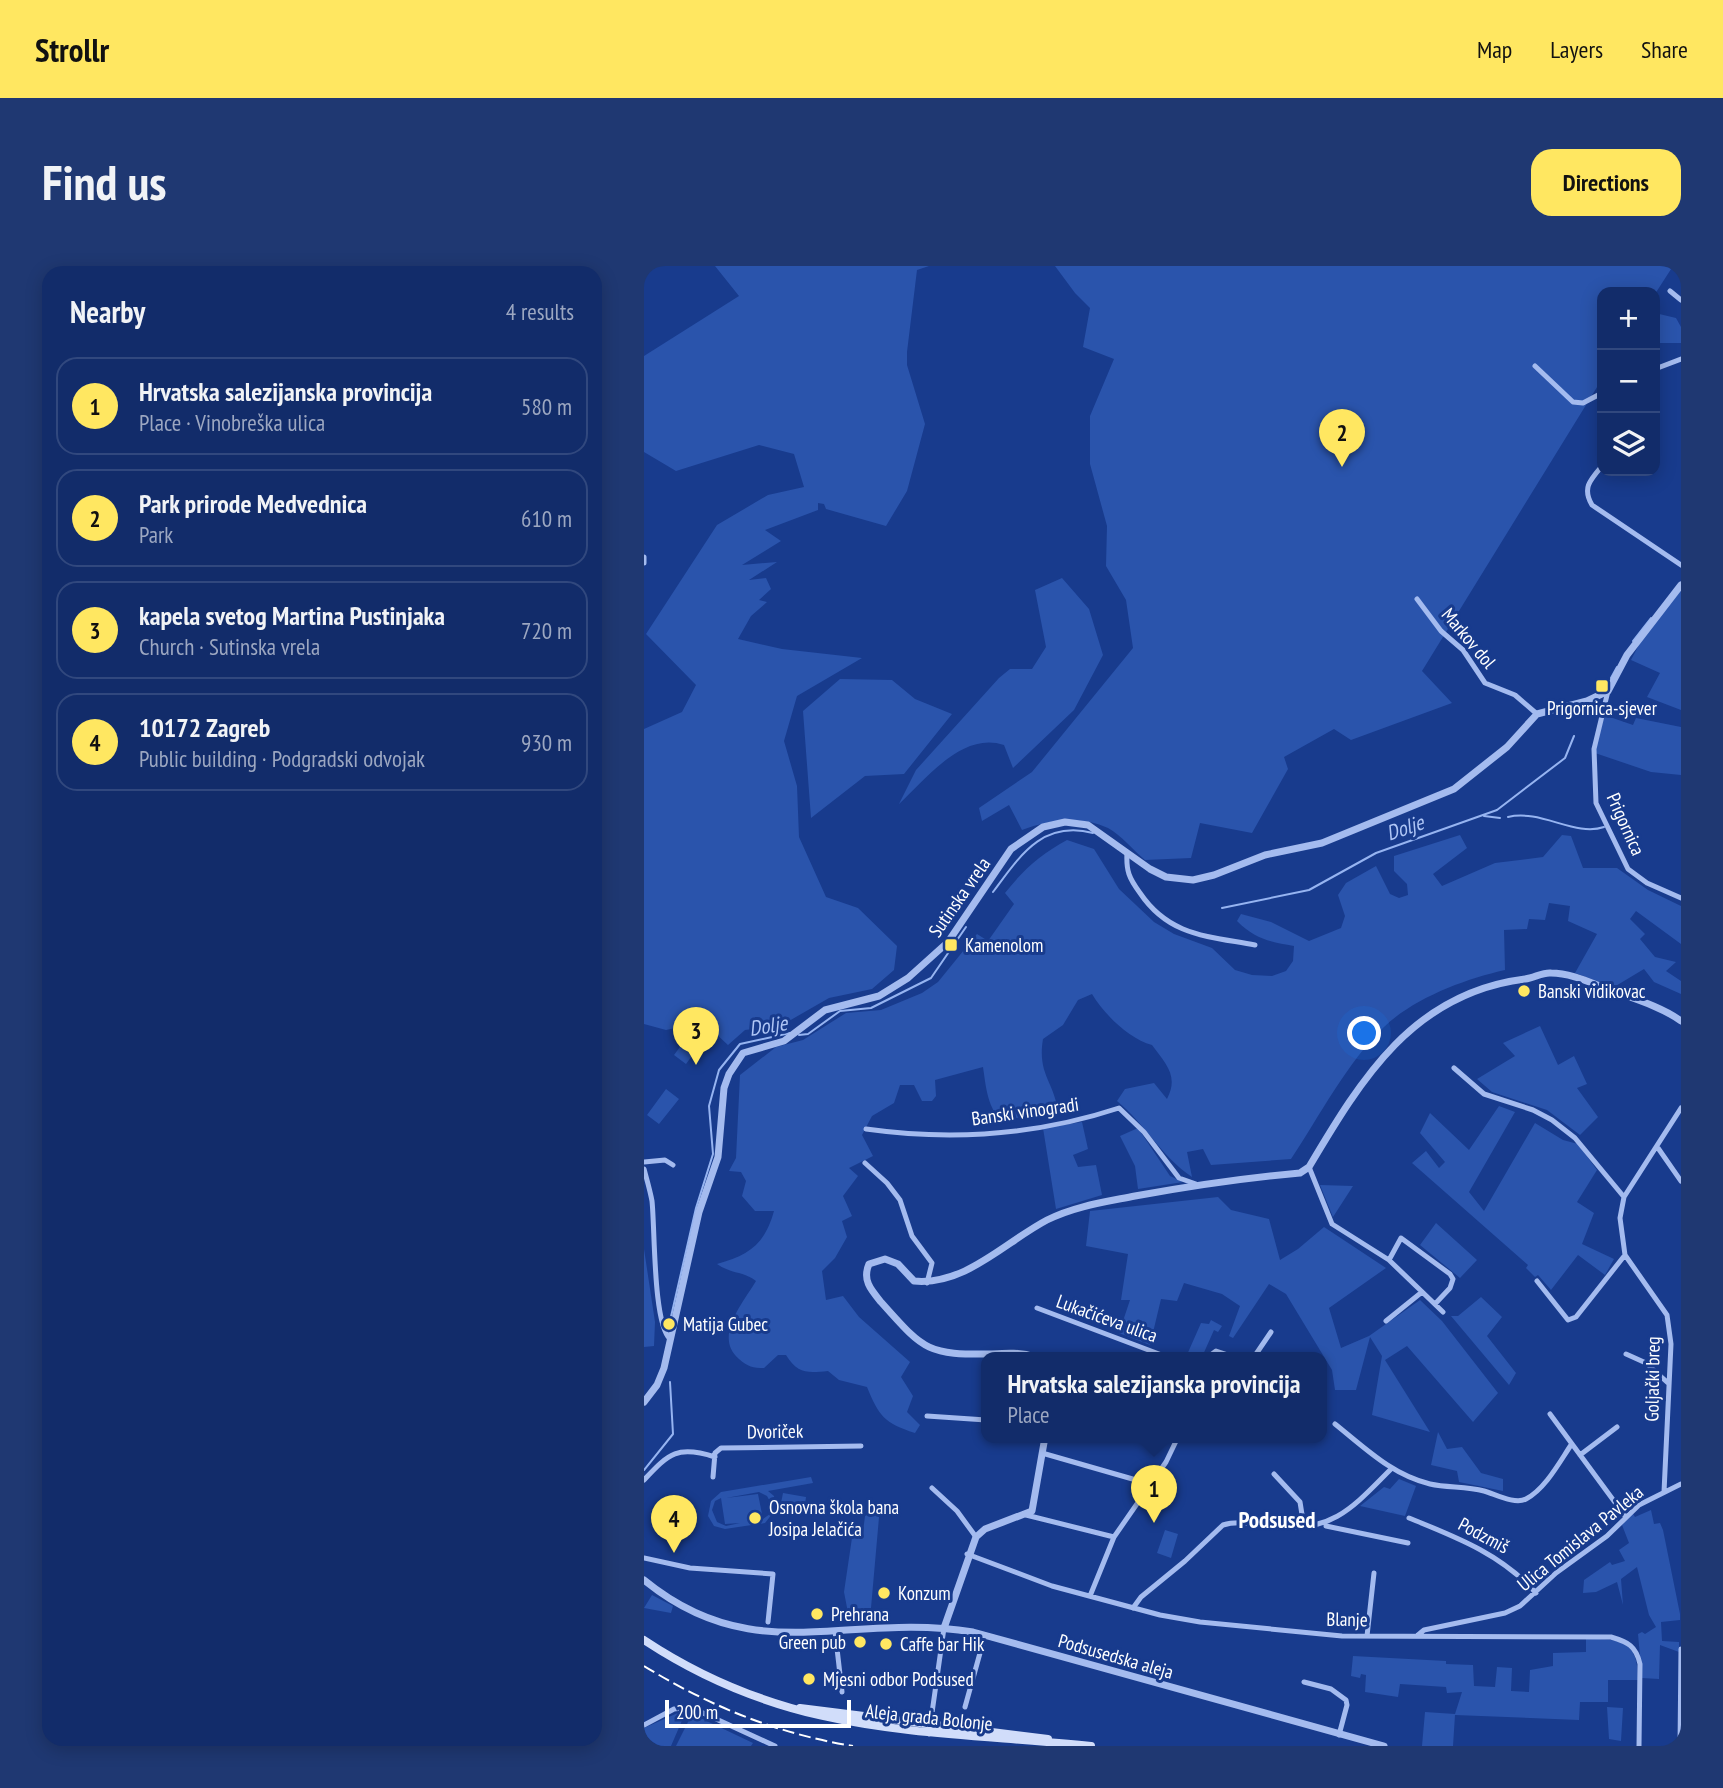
<!DOCTYPE html>
<meta charset="utf-8">
<style>
body{margin:0;font-family:"PT Sans Narrow",sans-serif;background:#1f3872;color:#f1f3f6}
.controls{position:absolute;right:21px;top:21px;display:grid;overflow:hidden;border-radius:14px;box-shadow:0 4px 18px #0003}
.controls button{width:63px;height:63px;display:grid;place-items:center;padding:0;border:0;border-bottom:2px solid #31487e;background:#122c6a;color:#f1f3f6;font:35px sans-serif}
.scale{position:absolute;left:21px;bottom:18px;width:186px;box-sizing:border-box;padding-left:7px;border:4px solid #fff;border-top:0;font-size:19px;line-height:24px;white-space:nowrap;color:#fff;-webkit-text-stroke:5px #183b8d;paint-order:stroke}
.you{position:absolute;left:721px;top:768px;width:24px;height:24px;margin:-18px;border:5px solid #fff;border-radius:50%;background:#1a73e8;box-shadow:0 0 0 10px #1a73e833}
.badge{display:grid;place-items:center;width:46px;height:46px;border-radius:50%;background:#ffe761;color:#111;font-size:23px;font-weight:700}
.pin{position:absolute;translate:-50% -58px;filter:drop-shadow(0 2px 4px #0008)}
.pin::after{content:'';position:absolute;top:37px;width:24px;height:21px;background:inherit;clip-path:polygon(0 0,100% 0,50% 100%)}
.popup{position:absolute;left:337px;top:1086px;width:346px;height:91px;box-sizing:border-box;display:grid;place-content:center;border-radius:14px;background:#122c6a;filter:drop-shadow(0 2px 5px #0005);font-size:23px;white-space:nowrap;color:#9ca7c1}
.popup b{font-size:26px;color:#f1f3f6}
.popup::after{content:'';position:absolute;left:50%;top:100%;margin-left:-14px;border:14px solid transparent;border-top-color:#122c6a}
.list{margin:0;padding:0;list-style:none}
h2{display:flex;justify-content:space-between;align-items:center;height:91px;margin:0;padding:0 28px;font-size:30px}
h2 small{font-size:23px;font-weight:400;color:#9ca7c1}
.list li{display:grid;grid-template-columns:46px 1fr auto;gap:21px;align-items:center;box-sizing:border-box;height:98px;margin:0 14px 14px;padding:0 14px;border:2px solid #31487e;border-radius:21px}
.list b{display:block;font-size:26px;white-space:nowrap}
.list p{margin:0;font-size:23px;white-space:nowrap;color:#9ca7c1}
.list em{font-size:23px;font-style:normal;color:#9ca7c1}
.icon{flex:none;width:38px;height:38px;fill:none;stroke:currentColor;stroke-width:2;stroke-linecap:round;stroke-linejoin:round}
.map{position:relative;flex:none;width:1037px;height:1480px;overflow:hidden;border-radius:21px}
header{display:flex;align-items:center;gap:42px;box-sizing:border-box;height:98px;padding:0 35px;background:#ffe761;color:#111}
header strong{font-size:33px}
nav{display:flex;gap:38px;margin-inline-start:auto;font-size:24px}
.intro{display:flex;align-items:center;justify-content:space-between;box-sizing:border-box;height:168px;padding:0 42px}
h1{margin:0;font-size:49px}
.button{padding:18px 32px;border-radius:21px;background:#ffe761;color:#111;font-size:24px;font-weight:700}
main{display:flex;gap:42px;padding:0 42px}
aside{flex:1;background:#122c6a;border-radius:21px;box-shadow:0 4px 18px #0003}
.map>svg:first-child{display:block}
</style>
<header>
<strong>Strollr</strong>
<nav><a>Map</a><a>Layers</a><a>Share</a></nav>
</header>
<div class="intro"><h1>Find us</h1><a class="button">Directions</a></div>
<main>
<aside>
<h2>Nearby<small>4 results</small></h2>
<ul class="list">
<li><span class="badge">1</span><div><b>Hrvatska salezijanska provincija</b><p>Place · Vinobreška ulica</p></div><em>580 m</em></li>
<li><span class="badge">2</span><div><b>Park prirode Medvednica</b><p>Park</p></div><em>610 m</em></li>
<li><span class="badge">3</span><div><b>kapela svetog Martina Pustinjaka</b><p>Church · Sutinska vrela</p></div><em>720 m</em></li>
<li><span class="badge">4</span><div><b>10172 Zagreb</b><p>Public building · Podgradski odvojak</p></div><em>930 m</em></li>
</ul>
</aside>
<div class="map">
<svg width="1037" height="1480" viewBox="0 0 1037 1480">
<rect width="100%" height="100%" fill="#183b8d"/>
<path fill="#2a54ac" fill-rule="evenodd" d="M71,0H285L273,4L263,86V99L281,158L263,225L242,260L182,243L180,238L174,237V244L121,264L137,275L98,299L133,296L105,314L122,312L127,323L115,334L123,336L107,350L94,373L138,383L218,392L153,430L140,475L153,520L155,571L182,631L214,642L253,680L250,704L228,723L185,732L138,759L101,764L84,779L59,756L22,764L0,758V463L38,446L52,419L2,368L73,259L124,229L160,221L150,188L115,179L32,205L0,186V90L95,30Z
M411,0H1029L1011,28L958,26V113L778,405L808,437L707,474L690,463L640,491L644,503L608,567L556,557L547,592L501,594C490,585 477,569 464,562C437,549 404,554 378,564L365,539L338,555L335,542L388,506L489,382L482,334L462,300L463,260L446,198V150L470,93L439,81L446,42L431,27Z
M1011,47L1032,52L1037,61V77H1011Z
M418,312L445,343L459,389L430,444L369,502L360,479C319,465 283,512 255,538L272,504L355,412L366,403H388L402,381L391,324Z
M1037,324V444L1003,431L1016,407L987,394L998,373Z
M196,413L248,414L271,433L308,448L260,508L221,510L167,552L159,445Z
M960,449L989,459L992,452L1037,461V509L1007,506L951,487Z
M816,569L823,582L789,608L798,620L851,597L899,591L918,569L927,570L939,602H973L1004,624L1037,640V678L992,645L986,653L1001,668L996,673L1011,691L1032,696L1022,705L1037,715V728L1010,716L1000,703L970,721L931,707L953,668L924,655L926,640L905,637L901,654L885,653L883,663L860,664L861,704C821,713 770,732 740,761C704,795 675,851 647,893L567,899L559,883L543,886L548,911C518,891 501,858 473,835L481,823L510,817L523,833C535,810 522,798 508,779C485,773 460,748 448,728L434,734L419,759L399,773C393,809 411,816 414,847L356,854C343,838 342,821 339,801L291,814L292,830L288,835H278L270,819H256L250,837L228,850L218,869L229,890L205,902L214,910L199,930L208,950L198,955L203,971L191,992L178,1005L182,1034L199,1030L215,1051L266,1096L257,1111L269,1130L263,1146L276,1159L271,1167C240,1157 235,1150 223,1121L195,1114L184,1105C163,1107 154,1108 142,1089H134L120,1102C109,1102 104,1101 95,1093C69,1071 99,1037 112,1015C99,1005 87,1008 73,998C105,989 121,978 130,945H111L98,930L102,915L97,906L85,905L92,892L96,809L132,781L159,774L202,747L237,744L278,727L294,716L333,668L344,675L370,638L361,627C379,604 397,588 423,574L450,583L475,623L510,656L530,668L568,682L591,704L608,709L628,710L642,705L649,695L650,680C626,676 611,673 593,655L597,648L627,656L665,675L697,662L701,650L694,629L702,617L732,600L746,628L755,632L764,629L763,618L750,605V590Z
M896,760L914,799L930,790L943,818L933,822L954,851L936,869L903,844L848,826L833,813L871,790L859,777Z
M47,766L59,775L42,798L30,789Z
M22,823L35,833L15,858L3,849Z
M855,840L871,846L825,926L840,945L891,857L919,874L934,878L953,904L933,936L950,947L938,978L970,993L961,1009L934,989L907,1024L894,1009L891,1011L882,1002L884,999L768,897L782,885L795,902L801,896L776,867L786,847L825,884Z
M438,856L444,883L429,889L434,901L452,899L458,929L412,943L399,862Z
M494,862L526,910L539,916L494,923L491,900L476,870Z
M676,919L709,920L689,951Z
M574,931L587,944L625,953L636,994L654,983L680,961L742,1002L685,1042L697,1082L725,1070L776,1034L798,1055L854,1127L829,1156L763,1080L741,1094L786,1166L728,1149L738,1090L726,1071L712,1124H691L688,1104L642,1028L625,1018L589,1072L585,1070L596,1040L578,1028L540,1017L533,1035L517,1033L506,1079L475,1067L486,1034H477L484,988L442,980L446,945Z
M792,957L833,994L816,1012L776,979Z
M0,983L11,1056L10,1080L0,1081Z
M837,1031L858,1051L843,1070L872,1107L865,1119L807,1050H814Z
M567,1054L578,1060L574,1066L570,1064L558,1091H542L557,1057L565,1058Z
M794,1166L803,1183L818,1181L837,1207L859,1213V1225L815,1216L813,1205L787,1199Z
M167,1211L169,1217L124,1225L130,1230L132,1243L121,1257L81,1263L70,1260L64,1250L67,1235L77,1226ZM115,1226L123,1230L128,1239L126,1248L119,1253L114,1228L82,1232ZM77,1232L81,1258L96,1257L82,1260L73,1256L68,1244L71,1235Z
M755,1213L772,1220L761,1250L716,1240L740,1221L746,1223Z
M139,1227L162,1231L160,1245L136,1242Z
M236,1240L227,1342H222L221,1348L205,1352L200,1326L209,1265L219,1266L221,1250Z
M1007,1244L1010,1258L1016,1257L1019,1264L1036,1348V1354L1017,1356L1018,1375L1035,1376V1386L1016,1379L1015,1413L998,1412L994,1368L998,1366L1001,1368L1012,1361L1005,1349L993,1301L977,1313L979,1339L973,1316L952,1326L939,1327L940,1314L966,1296L968,1299L981,1295L975,1284L985,1277L978,1259L988,1246L991,1251Z
M521,1264L534,1268L527,1292L513,1287Z
M8,1329L29,1340L27,1347L0,1342Z
M942,1373C978,1373 994,1374 994,1414H964V1436H936L935,1454L811,1449L809,1480H778L781,1446L811,1448L818,1426L803,1427L802,1421L756,1418L754,1431L721,1426L722,1409L717,1408L716,1412L707,1410L709,1390L802,1395V1398L829,1399L830,1420L851,1421L853,1401L868,1402L867,1425L885,1426L886,1404L909,1400V1387L942,1386Z
M963,1441L979,1442L977,1475L965,1473Z
M36,1446L40,1450L27,1480H0V1462Z
M48,1448L109,1477L107,1480H32Z"/>
<g fill="none" stroke-linecap="round" stroke-linejoin="round">
<path stroke="#96b4f1" stroke-width="2" d="M989,375L1007,352
M967,412L973,401
M840,550L856,552
M864,551C897,543 931,571 960,561
M349,626C376,590 398,554 449,567
M578,642L665,624L732,587L853,544L921,492L930,470
M155,769L164,768L196,745L227,742L287,712L322,661
M26,1055L52,942L69,888L65,840L75,804L96,778L146,767
M0,1204L29,1168L26,1116"/>
<path stroke="#a4bbef" stroke-width="5" d="M1026,25L1037,34
M891,100L929,136L939,137L958,127
M1011,103L1037,93
M958,200C946,214 938,222 948,239L1037,299
M0,291V297
M773,333L797,365L819,384L841,417L871,429L893,448
M964,425L950,483L952,537L984,603L1003,617L1037,632
M483,587C482,605 485,612 496,627C525,670 563,670 611,679
M810,802L840,828L889,844L908,854L931,872L980,931
M222,863C308,875 393,869 475,842L500,866L535,912L552,918
M1014,882L1037,915
M0,896L21,894L29,899
M221,897L243,917L256,934L268,970L288,997L283,1017
M665,901L688,958L745,994L799,1046
M0,903C3,914 6,924 8,935C11,963 9,1057 26,1073
M745,994L757,972L806,1008L809,1013L806,1022L791,1038
M893,1015L924,1054L932,1051L981,989
M393,1042L523,1091
M742,1055L778,1026
M982,1088L1002,1097L1024,1117
M564,1091L572,1085L590,1091
M610,1091L627,1066
M906,1148L981,1250
M283,1150L342,1154
M691,1158C721,1182 748,1209 786,1218C804,1222 822,1220 840,1225C851,1228 871,1239 882,1233C901,1223 915,1197 927,1179
M398,1187L506,1218
M936,1189L973,1161
M630,1208L656,1236L660,1261
M69,1211L71,1187L77,1182L217,1180
M0,1214C25,1187 34,1179 71,1191
M288,1222L313,1245L332,1271
M1020,1226L1027,1078L1023,1049L981,989L976,952L980,931L1037,842
M382,1249L470,1271
M765,1252C812,1271 857,1288 892,1327
M682,1260L764,1277
M323,1288L408,1320L516,1349L556,1356L698,1370L967,1371C984,1376 992,1380 996,1398L995,1480
M0,1292L46,1302L129,1308L124,1356
M446,1330L470,1271L522,1196L534,1171
M489,1342L497,1331L541,1295L579,1259C595,1254 616,1259 633,1261C690,1266 710,1240 747,1203
M191,1365L198,1426
M774,1369L780,1364L861,1347L876,1340L912,1307L963,1270L995,1239L1037,1218
M723,1370L730,1307
M660,1416L687,1423L702,1434L703,1439L695,1469
M321,1441L341,1369
M0,1459L30,1443L46,1441L131,1480
M285,1468L300,1362
M1036,1480L1037,1383"/>
<path stroke="#a4bbef" stroke-width="7" d="M391,1091C377,1086 362,1087 348,1088C282,1089 280,1084 237,1036C227,1024 218,1014 225,998L241,993L254,998L270,1015C321,1020 361,976 403,954C431,940 461,936 491,930C546,920 600,912 656,907L665,901C718,812 769,727 881,713C890,712 899,706 907,707C928,707 949,718 969,725C991,733 1018,741 1037,755
M0,1136L13,1119L20,1102L55,946L74,891L80,822L85,808L99,787L140,775L181,744L235,730L264,712L304,676L367,583L399,561L421,556L444,559L506,603L522,611L549,614L570,609L621,589L678,577L810,523L863,481L893,448L943,435L964,425L983,389L1037,319
M0,1314C111,1405 205,1345 329,1366L740,1480
M300,1362L332,1271L341,1263L388,1245L401,1171"/>
<path stroke="#d1ddfa" stroke-width="8" d="M0,1374C148,1472 280,1463 447,1480
M156,1442L404,1473"/>
<path stroke="#fff" stroke-width="2" stroke-dasharray="12 5" stroke-linecap="butt" d="M0,1400C65,1440 134,1468 209,1480"/>
</g>
<g fill="#ffe761" stroke="#183b8d" stroke-width="2.5">
<rect x="951" y="413" width="14" height="14" rx="3.5"/>
<rect x="300" y="672" width="14" height="14" rx="3.5"/>
<circle cx="880" cy="725" r="7"/>
<circle cx="25" cy="1058" r="7"/>
<circle cx="111" cy="1252" r="7"/>
<circle cx="240" cy="1327" r="7"/>
<circle cx="173" cy="1348" r="7"/>
<circle cx="216" cy="1376" r="7"/>
<circle cx="242" cy="1378" r="7"/>
<circle cx="165" cy="1413" r="7"/>
</g>
<g text-anchor="middle" stroke-width="6" stroke-linejoin="round" paint-order="stroke">
<g font-size="19" fill="#fff" stroke="#183b8d">
<text transform="translate(825 372) rotate(50)" y="7">Markov dol</text>
<text transform="translate(982 558) rotate(66)" y="7">Prigornica</text>
<text transform="translate(315 631) rotate(-55)" y="7">Sutinska vrela</text>
<text transform="translate(381 845) rotate(-8)" y="7">Banski vinogradi</text>
<text transform="translate(463 1052) rotate(20)" y="7">Lukačićeva ulica</text>
<text transform="translate(1008 1113) rotate(-89)" y="7">Goljački breg</text>
<text transform="translate(131 1165) rotate(-1)" y="7">Dvoriček</text>
<text transform="translate(840 1269) rotate(28)" y="7">Podzmiš</text>
<text transform="translate(936 1272) rotate(-39)" y="7">Ulica Tomislava Pavleka</text>
<text transform="translate(703 1353) rotate(1)" y="7">Blanje</text>
<text transform="translate(472 1390) rotate(16)" y="7">Podsusedska aleja</text>
<text transform="translate(285 1451) rotate(6)" y="7">Aleja grada Bolonje</text>
</g>
<g font-size="19" fill="#fff" stroke="#183b8d" text-anchor="start">
<text x="958" y="449" text-anchor="middle">Prigornica-sjever</text>
<text x="321" y="686">Kamenolom</text>
<text x="894" y="732">Banski vidikovac</text>
<text x="39" y="1065">Matija Gubec</text>
<text x="125" y="1248">Osnovna škola bana<tspan x="125" dy="22">Josipa Jelačića</tspan></text>
<text x="254" y="1334">Konzum</text>
<text x="187" y="1355">Prehrana</text>
<text x="202" y="1383" text-anchor="end">Green pub</text>
<text x="256" y="1385">Caffe bar Hik</text>
<text x="179" y="1420">Mjesni odbor Podsused</text>
</g>
<g font-size="21" font-style="italic" fill="#afc6f6" stroke="#183b8d">
<text transform="translate(761 562) rotate(-19)" y="7">Dolje</text>
<text transform="translate(124 760) rotate(-9)" y="7">Dolje</text>
</g>
<g font-size="23" font-weight="bold" fill="#fff" stroke="#183b8d">
<text x="633" y="1262">Podsused</text>
</g>
</g>
</svg>
<div class="controls">
<button>+</button>
<button>−</button>
<button><svg class="icon" aria-label="layers" viewBox="0 0 24 24"><path d="M12 4l9 5-9 5-9-5zM3 14l9 5 9-5"/></svg></button>
</div>
<div class="scale">200 m</div>
<div class="you"></div>
<div class="pin badge" style="left:510px;top:1257px">1</div>
<div class="popup"><b>Hrvatska salezijanska provincija</b>Place</div>
<div class="pin badge" style="left:698px;top:201px">2</div>
<div class="pin badge" style="left:52px;top:799px">3</div>
<div class="pin badge" style="left:30px;top:1287px">4</div>
</div>
</main>
